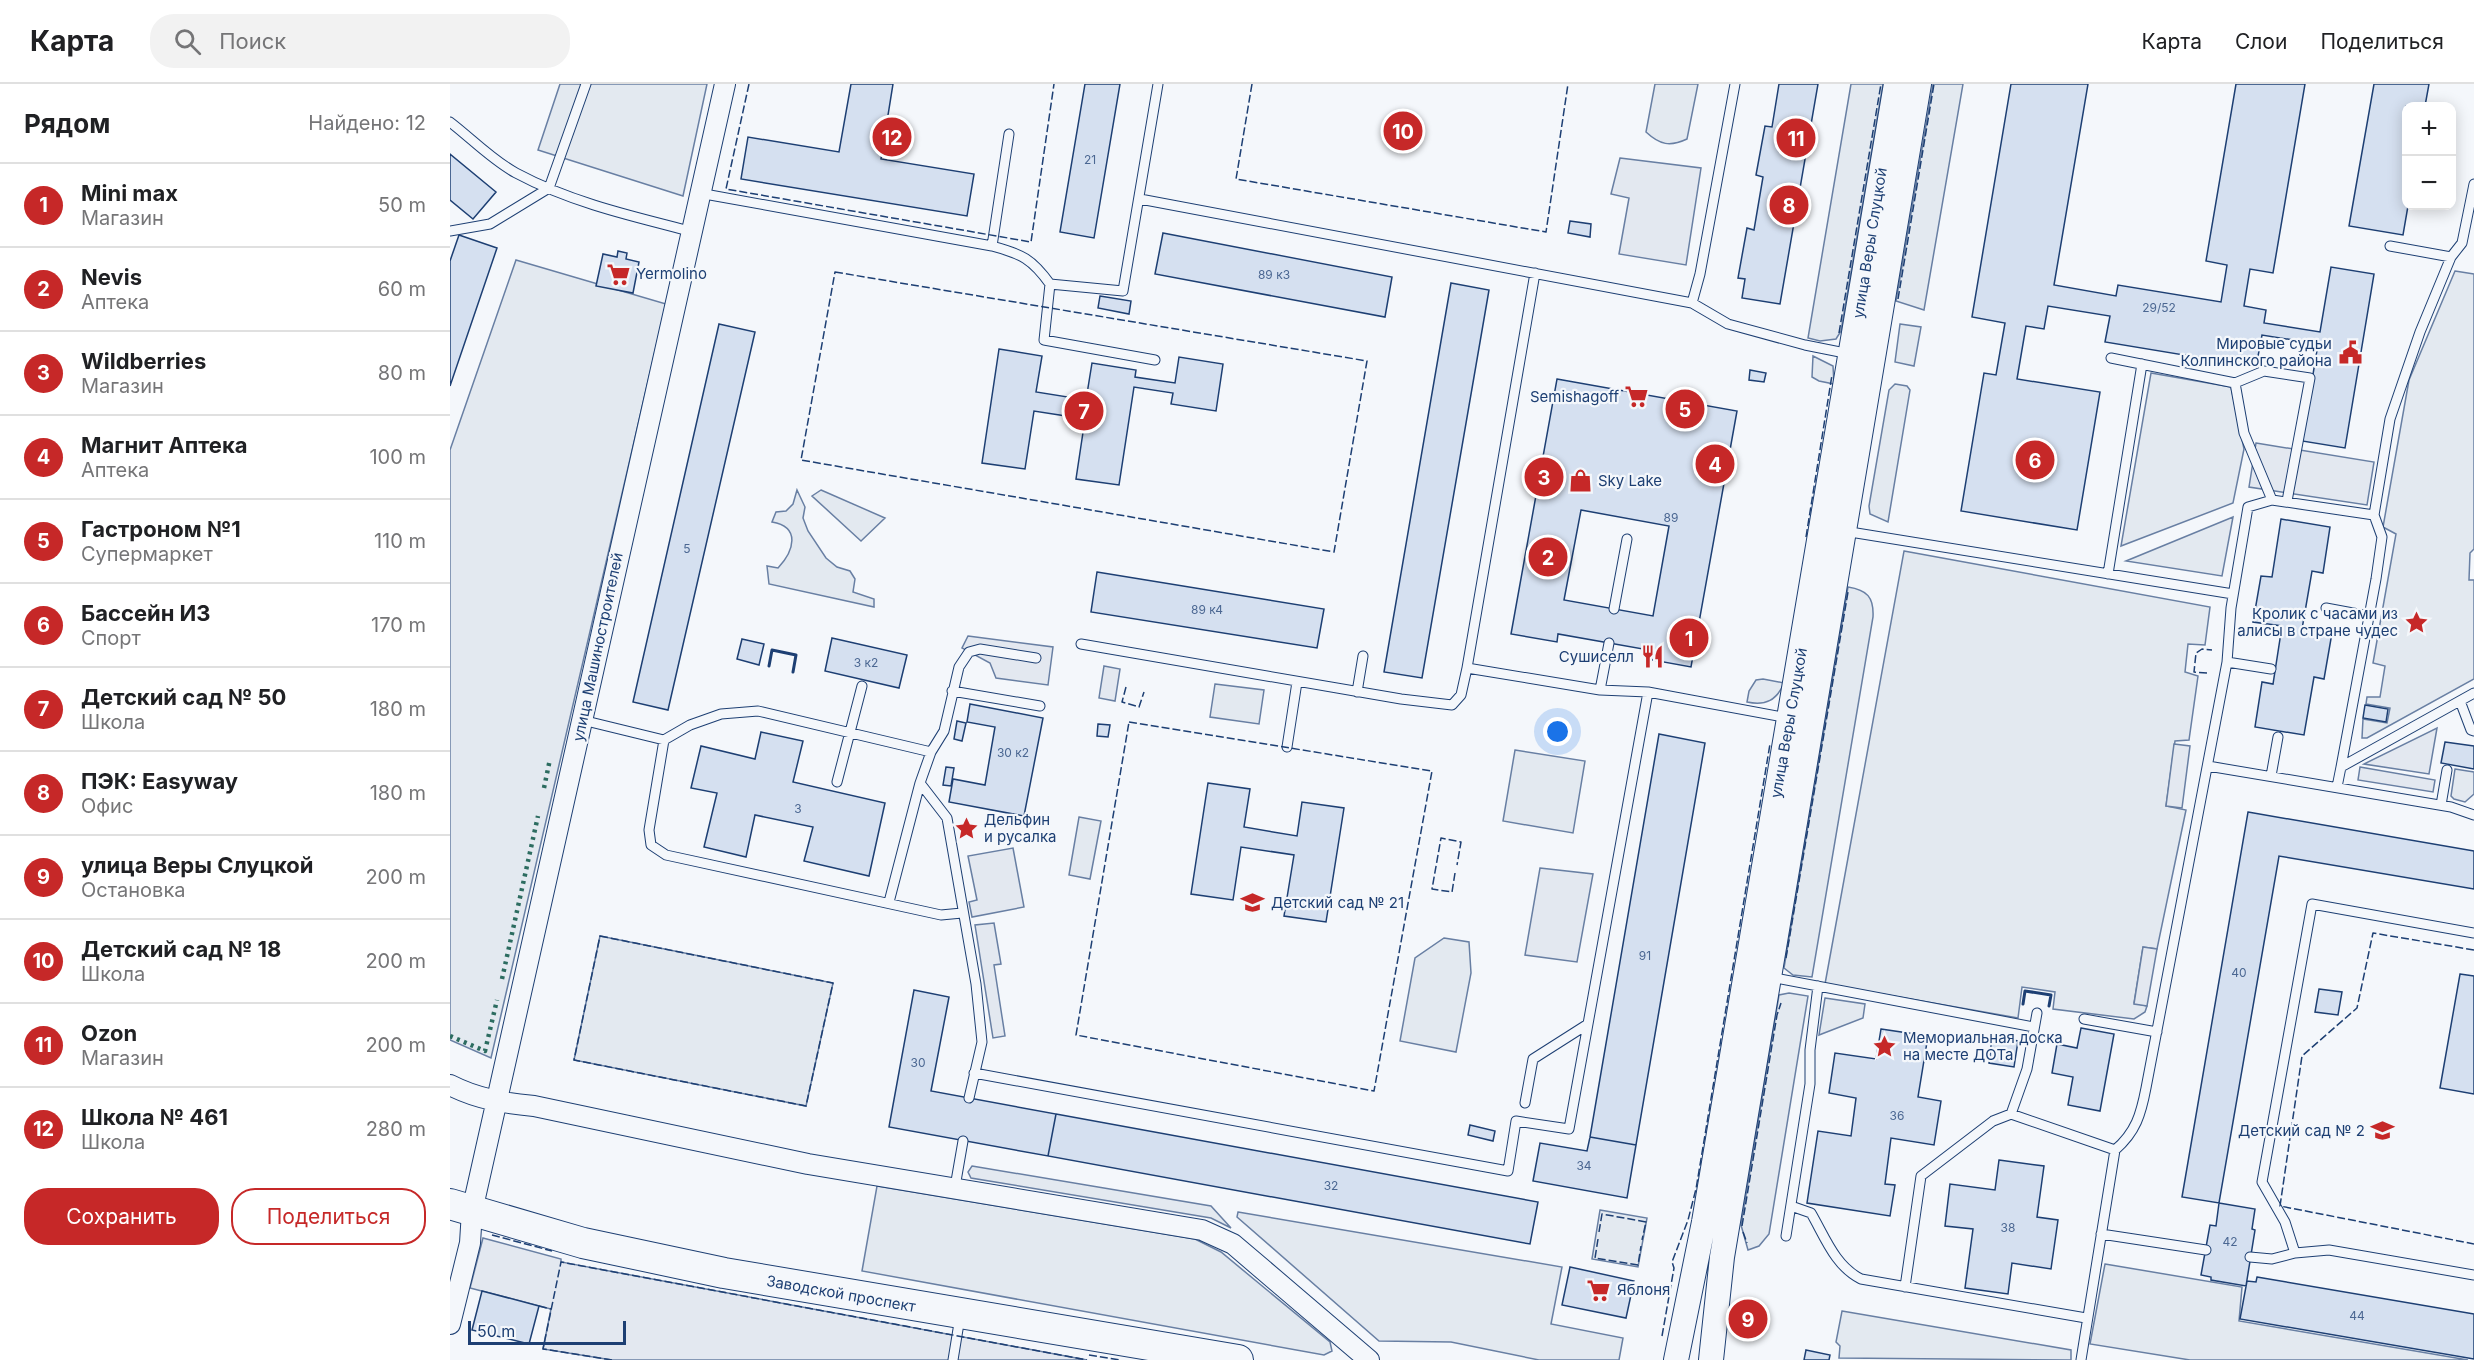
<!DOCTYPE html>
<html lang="ru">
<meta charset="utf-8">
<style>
body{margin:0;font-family:Inter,sans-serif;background:#f2f2f2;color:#202124}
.controls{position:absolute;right:18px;top:18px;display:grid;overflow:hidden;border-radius:12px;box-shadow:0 3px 15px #0003}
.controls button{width:54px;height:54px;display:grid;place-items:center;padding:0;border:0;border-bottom:2px solid #e0e0e0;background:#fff;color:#202124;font:30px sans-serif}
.scale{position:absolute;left:18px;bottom:15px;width:158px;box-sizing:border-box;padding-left:6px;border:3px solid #1d3f73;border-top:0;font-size:16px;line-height:21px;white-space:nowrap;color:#1d3f73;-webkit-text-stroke:4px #f4f7fb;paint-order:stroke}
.you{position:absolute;left:1108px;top:648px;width:21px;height:21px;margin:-15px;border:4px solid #fff;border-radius:50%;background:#1a73e8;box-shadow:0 0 0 9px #1a73e833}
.badge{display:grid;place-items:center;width:39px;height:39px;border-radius:50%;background:#c62828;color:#fff;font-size:20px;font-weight:700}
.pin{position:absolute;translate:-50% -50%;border:3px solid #fff;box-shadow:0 2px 6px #0006}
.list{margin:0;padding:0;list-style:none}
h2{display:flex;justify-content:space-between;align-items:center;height:78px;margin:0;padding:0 24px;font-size:26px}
h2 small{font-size:20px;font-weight:400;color:#757577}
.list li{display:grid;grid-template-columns:39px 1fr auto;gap:18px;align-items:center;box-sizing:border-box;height:84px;padding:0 24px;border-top:2px solid #e0e0e0}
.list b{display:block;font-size:22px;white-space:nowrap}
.list p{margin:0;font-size:20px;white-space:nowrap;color:#757577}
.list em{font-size:20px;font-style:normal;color:#757577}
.actions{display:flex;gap:12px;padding:18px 24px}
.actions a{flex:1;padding:14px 0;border:2px solid #c62828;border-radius:24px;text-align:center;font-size:21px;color:#c62828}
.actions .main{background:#c62828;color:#fff}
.icon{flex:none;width:33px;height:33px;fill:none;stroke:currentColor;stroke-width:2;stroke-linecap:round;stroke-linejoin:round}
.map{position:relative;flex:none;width:2024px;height:1276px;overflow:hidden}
header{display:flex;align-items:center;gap:36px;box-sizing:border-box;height:84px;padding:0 30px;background:#fff;border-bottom:2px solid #e0e0e0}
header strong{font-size:28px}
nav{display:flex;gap:33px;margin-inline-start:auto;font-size:21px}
.search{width:420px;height:54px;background:#f2f2f2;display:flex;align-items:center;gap:15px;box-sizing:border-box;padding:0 21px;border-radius:24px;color:#757577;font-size:22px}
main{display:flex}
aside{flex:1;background:#fff}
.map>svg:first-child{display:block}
</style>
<header>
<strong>Карта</strong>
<div class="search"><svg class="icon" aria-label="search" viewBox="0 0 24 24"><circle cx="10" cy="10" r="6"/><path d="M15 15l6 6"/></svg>Поиск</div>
<nav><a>Карта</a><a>Слои</a><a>Поделиться</a></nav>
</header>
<main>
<aside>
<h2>Рядом<small>Найдено: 12</small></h2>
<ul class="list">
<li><span class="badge">1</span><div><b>Mini max</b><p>Магазин</p></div><em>50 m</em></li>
<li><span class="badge">2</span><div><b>Nevis</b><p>Аптека</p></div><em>60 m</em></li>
<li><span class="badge">3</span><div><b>Wildberries</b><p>Магазин</p></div><em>80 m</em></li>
<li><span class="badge">4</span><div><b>Магнит Аптека</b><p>Аптека</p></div><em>100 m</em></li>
<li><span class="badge">5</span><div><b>Гастроном №1</b><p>Супермаркет</p></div><em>110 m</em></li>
<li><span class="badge">6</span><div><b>Бассейн ИЗ</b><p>Спорт</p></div><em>170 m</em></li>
<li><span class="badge">7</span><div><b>Детский сад № 50</b><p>Школа</p></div><em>180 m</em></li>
<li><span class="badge">8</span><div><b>ПЭК: Easyway</b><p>Офис</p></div><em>180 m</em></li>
<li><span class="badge">9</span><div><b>улица Веры Слуцкой</b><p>Остановка</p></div><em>200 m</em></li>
<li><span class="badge">10</span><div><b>Детский сад № 18</b><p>Школа</p></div><em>200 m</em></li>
<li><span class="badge">11</span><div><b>Ozon</b><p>Магазин</p></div><em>200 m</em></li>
<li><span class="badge">12</span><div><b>Школа № 461</b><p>Школа</p></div><em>280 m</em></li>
</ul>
<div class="actions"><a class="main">Сохранить</a><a>Поделиться</a></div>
</aside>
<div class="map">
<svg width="2024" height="1276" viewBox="0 0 2024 1276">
<rect width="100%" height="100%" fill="#f4f7fb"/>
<path fill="#e3e9f0" stroke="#687fa3" stroke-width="1.5" d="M110,0H257L233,112L88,66Z
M1205,0H1248L1237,55C1220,63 1210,61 1196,48Z
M1401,0H1433L1391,247L1386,255L1370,257L1358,254Z
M1483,0H1513L1474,226L1446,217Z
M66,176L216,220L41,974L0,956V366Z
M2005,187L2024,190V465L2020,469L2019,496H2024V595L1917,654H1912L1913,635L1937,639L1940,624L1916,620L1917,613H1930L1935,582L1923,579L1946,450L1933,443L1959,296Z
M1450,240L1471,243L1464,282L1445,278Z
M1363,272L1383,282L1384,300L1369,297L1362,293Z
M1701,289L1781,303L1794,365L1783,419L1671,462Z
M1445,300L1457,302L1460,306L1438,438L1420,430L1419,422L1439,306Z
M347,406L355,423L353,434L358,447L376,474L387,483L400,487L405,495L403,508L424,515V523L319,500L317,482L328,484C344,467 351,443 322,438L326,428L336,427L343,420Z
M371,406L435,434L411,457L362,412Z
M1783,433L1772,492L1676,477Z
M1454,467L1760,523L1755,561L1738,560L1735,588L1748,592L1739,656L1725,657L1716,722L1736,726L1707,865L1693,863L1684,919L1697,922L1695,928L1684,935L1603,925L1605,908L1572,903L1568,934L1375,900Z
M1398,503C1417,506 1424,513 1423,533L1362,893L1343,891L1334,884Z
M1313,595L1334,599C1327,616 1316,622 1297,618L1299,607L1306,596Z
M765,600L814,606L809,640L760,633Z
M1065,666L1135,677L1123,749L1053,737Z
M2005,685L2024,688V710L2015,718L2004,715L2001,712Z
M629,733L651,737L640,795L619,791Z
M150,852L383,899L356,1022L124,976Z
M994,854L1019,858L1021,889L1006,968L950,957L965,874Z
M1339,909L1358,912L1319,1150L1309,1162L1298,1166L1291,1141L1329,911Z
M1375,914L1415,920L1413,934L1369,951Z
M522,1082L761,1122L781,1144L761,1134L521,1094L518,1088Z
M427,1102L745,1155L771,1168L880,1258L882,1267L874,1271L412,1187Z
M1150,1126L1197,1134L1188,1183L1142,1175Z
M788,1128L1112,1183L1101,1240L1173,1254L1169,1276H1089L1001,1258L929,1257L787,1133Z
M1655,1180L1792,1203L1789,1237L2018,1276H1740L1640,1260Z
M1392,1227L1621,1266V1276L1389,1274L1390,1262L1386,1258Z"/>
<path fill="#e3e8f0" stroke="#687fa3" stroke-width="1.5" d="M1170,74L1251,84L1236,181L1169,170L1179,114L1161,110Z
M1806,359L1924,378L1917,421L1799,403Z
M518,552L603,563L598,601L546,594L540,579L512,564Z
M654,582L670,585L665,617L649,614Z
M1987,644L1979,690L1914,680Z
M1724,660L1740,662L1732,724L1716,722Z
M1910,683L1985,696L1983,708L1908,696Z
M563,764L574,823L522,833L519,818L527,816L518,772Z
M1090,784L1143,790L1127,878L1075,871Z
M544,839L551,880L544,881L555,952L543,954L525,841Z
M1693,863L1707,865L1697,922L1684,920Z
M33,1154L111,1175V1178L637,1276H162L93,1265L101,1225L20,1204Z"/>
<path fill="#d5e0f0" stroke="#1d3f73" stroke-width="1.5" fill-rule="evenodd" d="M401,0H443L431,75L524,90L517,132L291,95L298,53L389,68Z
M635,0H670L644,154L610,148Z
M1329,0H1368L1330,220L1292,214L1295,195L1288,194L1297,144L1304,146L1313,93L1306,91L1315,42L1322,43Z
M1561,0H1638L1604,201L1666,212L1668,201L1771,218L1777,181L1756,177L1786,0H1855L1823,189L1800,185L1794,222L1816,226L1814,239L1870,248L1881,183L1924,190L1895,364L1852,357L1868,260L1812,251L1806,283L1655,258L1660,232L1598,222L1594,245L1576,242L1567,295L1650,308L1627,446L1511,427L1534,289L1546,291L1555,239L1522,233Z
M1924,0H1979L1975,22H1956L1958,122L1953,151L1899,142Z
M0,70L46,108L23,135L0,116Z
M1120,137L1141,140L1140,153L1118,149Z
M713,149L942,193L935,233L705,190Z
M9,151L47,164L0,302V177Z
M168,167L177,169L176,175L189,178L183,209L146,202L153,170L167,173Z
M1001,199L1039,206L972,594L934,588Z
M650,212L681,217L679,230L648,224Z
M269,240L305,248L218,626L183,618Z
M549,265L592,272L586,308L636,316L642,279L686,286L685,293L725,299L729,273L773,280L766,327L721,320L723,309L684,303L669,401L626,395L635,335L584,327L575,385L532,379Z
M1300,286L1316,289L1314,298L1299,296Z
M1107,295L1287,327L1241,583L1197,575L1199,566L1108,550L1107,558L1061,550ZM1131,426L1219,442L1203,532L1114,516Z
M1831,435L1880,443L1873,489L1862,487L1852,545L1882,549L1874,595L1864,593L1854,651L1805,643L1812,598L1823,600L1832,542L1803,538L1811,492L1822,493Z
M647,488L874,525L867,564L641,528Z
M382,554L457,571L449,604L375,587Z
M292,555L314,560L309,581L287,575Z
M520,620L593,634L574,732L499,718L503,695L535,701L545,643L517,638Z
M1915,621L1938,625L1936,638L1913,634Z
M507,637L516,639L512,657L504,655Z
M648,640L660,641L658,653L647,652Z
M311,648L353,657L343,698L435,719L419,792L354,777L363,743L305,731L296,773L254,763L267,709L241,704L251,662L305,675Z
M1209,650L1255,659L1186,1061L1140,1053Z
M1995,658L2024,662V685L1991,679Z
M496,683L504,684L501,702L493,701Z
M758,699L800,705L794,743L847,752L852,718L894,724L876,838L834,832L844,771L791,763L783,816L741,810Z
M1798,728L2024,767V805L1829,772L1769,1119L1732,1113Z
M2010,890L2024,892V1010L1990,1004Z
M1869,905L1892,908L1888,931L1865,928Z
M464,906L499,913L481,1007L606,1030L598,1072L439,1043Z
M1631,944L1664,950L1650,1027L1618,1021L1623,993L1602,989L1607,960L1627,964Z
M1431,945L1478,952L1468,1013L1491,1017L1484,1061L1441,1054L1435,1100L1445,1101L1440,1132L1357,1119L1368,1047L1401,1052L1406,1014L1379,1009L1385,969L1426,975Z
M1542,953L1568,957L1564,983L1539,979Z
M606,1030L1088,1118L1080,1160L598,1072Z
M1020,1041L1045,1047L1043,1057L1018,1051Z
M1140,1053L1186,1061L1177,1114L1083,1097L1090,1059L1137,1067Z
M1549,1076L1594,1082L1587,1133L1608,1136L1601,1185L1562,1179L1558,1210L1515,1204L1523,1145L1495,1142L1500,1100L1545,1106Z
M1769,1119L1805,1125L1802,1145L1805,1146L1796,1202L1761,1196V1193L1751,1191L1760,1141L1766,1142Z
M1120,1183L1184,1197L1176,1234L1112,1221Z
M1807,1193L2024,1230V1275L1790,1235L1797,1197L1806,1198Z
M32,1207L89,1222L79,1260L22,1246Z
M1356,1266L1380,1271L1379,1276H1354Z"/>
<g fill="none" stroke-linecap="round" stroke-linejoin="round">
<defs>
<path id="service" d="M0,38C21,54 42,76 66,89C120,118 181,132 240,147
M249,109L542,162L559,50
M690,115L1242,219L1278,240L1355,261L1400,270
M0,147L40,140L99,104L136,0
M542,162C572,170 582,175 600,200L673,207L708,0
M1940,162L2001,173L2012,159L2024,100
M600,200L594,256L705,276
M1242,219L1250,190L1285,0
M1661,274L1785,299L1794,349L1822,416
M1785,299L1814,287L1860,294L1837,417
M1394,447L1783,510
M1658,490L1692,280
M1876,524L1919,532
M1164,525L1177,455
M631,560L951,615L1002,621L1011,611L1017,584L1085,189
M1777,578L1821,585
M1017,584L1150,606L1198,608L1338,634
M1150,606L1159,559
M502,607L590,622
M907,608L913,572
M2010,617L2021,646L2024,647
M132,636L214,656L240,641L271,630L308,627L481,668
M214,656L199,746L201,761L216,771L491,831L512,829
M837,663L847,598
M1758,682L2001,723L2024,731
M1891,683L1926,495L1932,453L1924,431L1940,335L1970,248L2001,173
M1821,692L1828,653
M387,698L412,602
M470,699L497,734L526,900L532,958L519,1014
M1887,703L1891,683L2024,609
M1991,721L1997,686
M439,818L470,699L481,668L494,647L509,583L519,568L530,565L586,574
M1320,893L1584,943
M1587,929L1577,985L1561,1030L1665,1066
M1634,935L1707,948
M524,989L1058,1087L1066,1037L1119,1045L1198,608
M1075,1019L1083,975L1138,940
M505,1103L513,1057
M1341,1122L1361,1129C1375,1153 1385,1182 1411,1195L1636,1234
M1651,1150L1756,1166
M1336,1152L1360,1000V966L1368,902
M1845,1169L1835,1138L1812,1098L1862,820L2024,849
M1800,1173L1822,1175L1845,1169L1879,1166L2024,1191
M1455,1203L1471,1092L1543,1037L1561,1030
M503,1276L510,1233
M1631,1276L1665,1066C1686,1048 1691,1030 1696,1004L1777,578L1781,524L1798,423L1822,416L1924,431"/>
<path id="minor" d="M0,1001C27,1015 54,1019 84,1022L358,1080L752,1146L783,1160L919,1276
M0,1240L20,1159L22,1127L275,0"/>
<path id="tertiary" d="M1226,1276L1254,1138L1446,0
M1261,1276L1272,1173L1469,0"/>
<path id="primary" d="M0,1120L133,1159L274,1189L788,1276"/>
</defs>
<use href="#service" stroke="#1d3f73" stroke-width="11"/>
<use href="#minor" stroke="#1d3f73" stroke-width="22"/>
<use href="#tertiary" stroke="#1d3f73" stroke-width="26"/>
<use href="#primary" stroke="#1d3f73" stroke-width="32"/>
<use href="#service" stroke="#f4f7fb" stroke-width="9"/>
<use href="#minor" stroke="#f4f7fb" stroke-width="20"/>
<use href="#tertiary" stroke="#f4f7fb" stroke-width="24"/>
<use href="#primary" stroke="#f4f7fb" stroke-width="30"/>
<path stroke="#2c6c60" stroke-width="4.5" stroke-dasharray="3 4.5" stroke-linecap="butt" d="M94,704L100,675
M52,895L88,732
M0,952L35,967L47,916"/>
<path stroke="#1d3f73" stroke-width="1.5" stroke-dasharray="8 3" stroke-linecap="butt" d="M299,0L276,105L581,158L604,0
M802,0L786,95L1096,148L1118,0
M385,188L917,277L884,468L351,376Z
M1448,215L1484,0
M1389,249L1431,0
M1356,453L1382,291
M1757,589L1744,588L1746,569L1752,565L1762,566
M676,603L672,618L689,623L694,608
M679,638L982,687L924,1007L626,951Z
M1005,789L1002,808L982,805L991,754L1011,758L1007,781
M150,852L383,899L356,1022L124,976Z
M2024,866L1923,849L1907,924L1852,972L1830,1122L2024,1160
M1336,874L1398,508
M1292,1142L1327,931L1331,919
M1149,1148L1152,1130L1196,1138L1192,1156
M1293,1148L1297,1159
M42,1151L102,1167
M1148,1155L1145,1174L1188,1181L1191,1162
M89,1222L101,1225
M1212,1252L1224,1184L1222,1178L1238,1136L1246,1105L1320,660
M639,1271L670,1276
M162,1276L93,1265L111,1178L637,1276"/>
<path stroke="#1d3f73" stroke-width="3" d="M319,582L322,566L346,571L343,588
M1573,920L1575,907L1601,911L1599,922"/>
</g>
<defs>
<symbol id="supermarket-bare" viewBox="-9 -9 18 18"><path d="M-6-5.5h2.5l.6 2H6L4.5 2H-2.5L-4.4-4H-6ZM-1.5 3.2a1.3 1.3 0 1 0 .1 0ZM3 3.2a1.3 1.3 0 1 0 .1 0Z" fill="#c62828" stroke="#f4f7fb" stroke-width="2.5" paint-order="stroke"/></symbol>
<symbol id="civic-bare" viewBox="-9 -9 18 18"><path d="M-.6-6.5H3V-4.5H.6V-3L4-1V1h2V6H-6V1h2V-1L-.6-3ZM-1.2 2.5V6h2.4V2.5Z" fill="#c62828" stroke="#f4f7fb" stroke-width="2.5" paint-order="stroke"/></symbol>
<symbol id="shop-bare" viewBox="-9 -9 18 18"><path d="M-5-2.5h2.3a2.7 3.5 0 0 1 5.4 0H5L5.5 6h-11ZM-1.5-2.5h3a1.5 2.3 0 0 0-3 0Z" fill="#c62828" stroke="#f4f7fb" stroke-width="2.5" paint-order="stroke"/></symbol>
<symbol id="sight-bare" viewBox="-9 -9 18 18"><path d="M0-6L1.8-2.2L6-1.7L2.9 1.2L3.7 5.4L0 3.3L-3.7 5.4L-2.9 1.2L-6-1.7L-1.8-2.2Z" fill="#c62828" stroke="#f4f7fb" stroke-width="2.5" paint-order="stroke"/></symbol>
<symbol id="restaurant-bare" viewBox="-9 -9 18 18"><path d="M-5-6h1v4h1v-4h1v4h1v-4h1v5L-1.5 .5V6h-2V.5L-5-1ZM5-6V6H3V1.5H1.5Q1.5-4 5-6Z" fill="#c62828" stroke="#f4f7fb" stroke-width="2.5" paint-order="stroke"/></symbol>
<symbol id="school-bare" viewBox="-9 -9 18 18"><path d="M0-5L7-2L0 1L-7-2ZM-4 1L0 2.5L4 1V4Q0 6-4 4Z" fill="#c62828" stroke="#f4f7fb" stroke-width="2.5" paint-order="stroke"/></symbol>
</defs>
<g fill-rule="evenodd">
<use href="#supermarket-bare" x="152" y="174" width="33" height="33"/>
<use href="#civic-bare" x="1884" y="252" width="33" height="33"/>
<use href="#supermarket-bare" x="1170" y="296" width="33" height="33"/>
<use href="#shop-bare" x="1114" y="380" width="33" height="33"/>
<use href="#sight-bare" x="1950" y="522" width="33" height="33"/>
<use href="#restaurant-bare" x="1186" y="556" width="33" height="33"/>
<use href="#sight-bare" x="500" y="728" width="33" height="33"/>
<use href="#school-bare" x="786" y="802" width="33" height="33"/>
<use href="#sight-bare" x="1418" y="946" width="33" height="33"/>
<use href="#school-bare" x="1916" y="1030" width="33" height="33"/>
<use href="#supermarket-bare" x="1132" y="1190" width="33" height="33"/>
</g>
<g text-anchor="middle" stroke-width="4.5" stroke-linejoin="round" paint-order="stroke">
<g font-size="12" fill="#4b6792">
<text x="640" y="80">21</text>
<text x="824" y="195">89 к3</text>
<text x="1709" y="228">29/52</text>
<text x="1221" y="438">89</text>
<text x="237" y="469">5</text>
<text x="757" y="530">89 к4</text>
<text x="416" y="583">3 к2</text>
<text x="563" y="673">30 к2</text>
<text x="348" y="729">3</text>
<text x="1195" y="876">91</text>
<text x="1789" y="893">40</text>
<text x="468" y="983">30</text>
<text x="1447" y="1036">36</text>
<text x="1134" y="1086">34</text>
<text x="881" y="1106">32</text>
<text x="1558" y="1148">38</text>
<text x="1780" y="1162">42</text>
<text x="1907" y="1236">44</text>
</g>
<g font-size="15" fill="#1d3f73" stroke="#f4f7fb">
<text transform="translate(1420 159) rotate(-81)" y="5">улица Веры Слуцкой</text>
<text transform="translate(148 563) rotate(-78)" y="5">улица Машиностроителей</text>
<text transform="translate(1339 639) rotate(-80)" y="5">улица Веры Слуцкой</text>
<text transform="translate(391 1210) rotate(10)" y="5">Заводской проспект</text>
</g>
<g font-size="15" fill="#1d3f73" stroke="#f4f7fb" text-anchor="start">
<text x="186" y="195">Yermolino</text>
<text x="1882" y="265" text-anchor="end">Мировые судьи<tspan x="1882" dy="17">Колпинского района</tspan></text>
<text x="1169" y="318" text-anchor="end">Semishagoff</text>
<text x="1148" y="402">Sky Lake</text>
<text x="1948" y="535" text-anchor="end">Кролик с часами из<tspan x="1948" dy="17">алисы в стране чудес</tspan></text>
<text x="1184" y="578" text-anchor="end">Сушиселл</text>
<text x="534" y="741">Дельфин<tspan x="534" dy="17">и русалка</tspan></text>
<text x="821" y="824">Детский сад № 21</text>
<text x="1453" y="959">Мемориальная доска<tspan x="1453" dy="17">на месте ДОТа</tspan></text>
<text x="1915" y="1052" text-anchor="end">Детский сад № 2</text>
<text x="1167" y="1211">Яблоня</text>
</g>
</g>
</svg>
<div class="controls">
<button>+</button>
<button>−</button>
</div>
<div class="scale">50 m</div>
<div class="you"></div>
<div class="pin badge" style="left:1239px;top:554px">1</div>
<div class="pin badge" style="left:1098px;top:473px">2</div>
<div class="pin badge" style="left:1094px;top:393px">3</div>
<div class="pin badge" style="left:1265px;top:380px">4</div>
<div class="pin badge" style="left:1235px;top:325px">5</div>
<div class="pin badge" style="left:1585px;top:376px">6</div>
<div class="pin badge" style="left:634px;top:327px">7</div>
<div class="pin badge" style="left:1339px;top:121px">8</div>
<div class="pin badge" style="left:1298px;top:1235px">9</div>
<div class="pin badge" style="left:953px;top:47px">10</div>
<div class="pin badge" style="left:1346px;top:54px">11</div>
<div class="pin badge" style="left:442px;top:53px">12</div>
</div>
</main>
